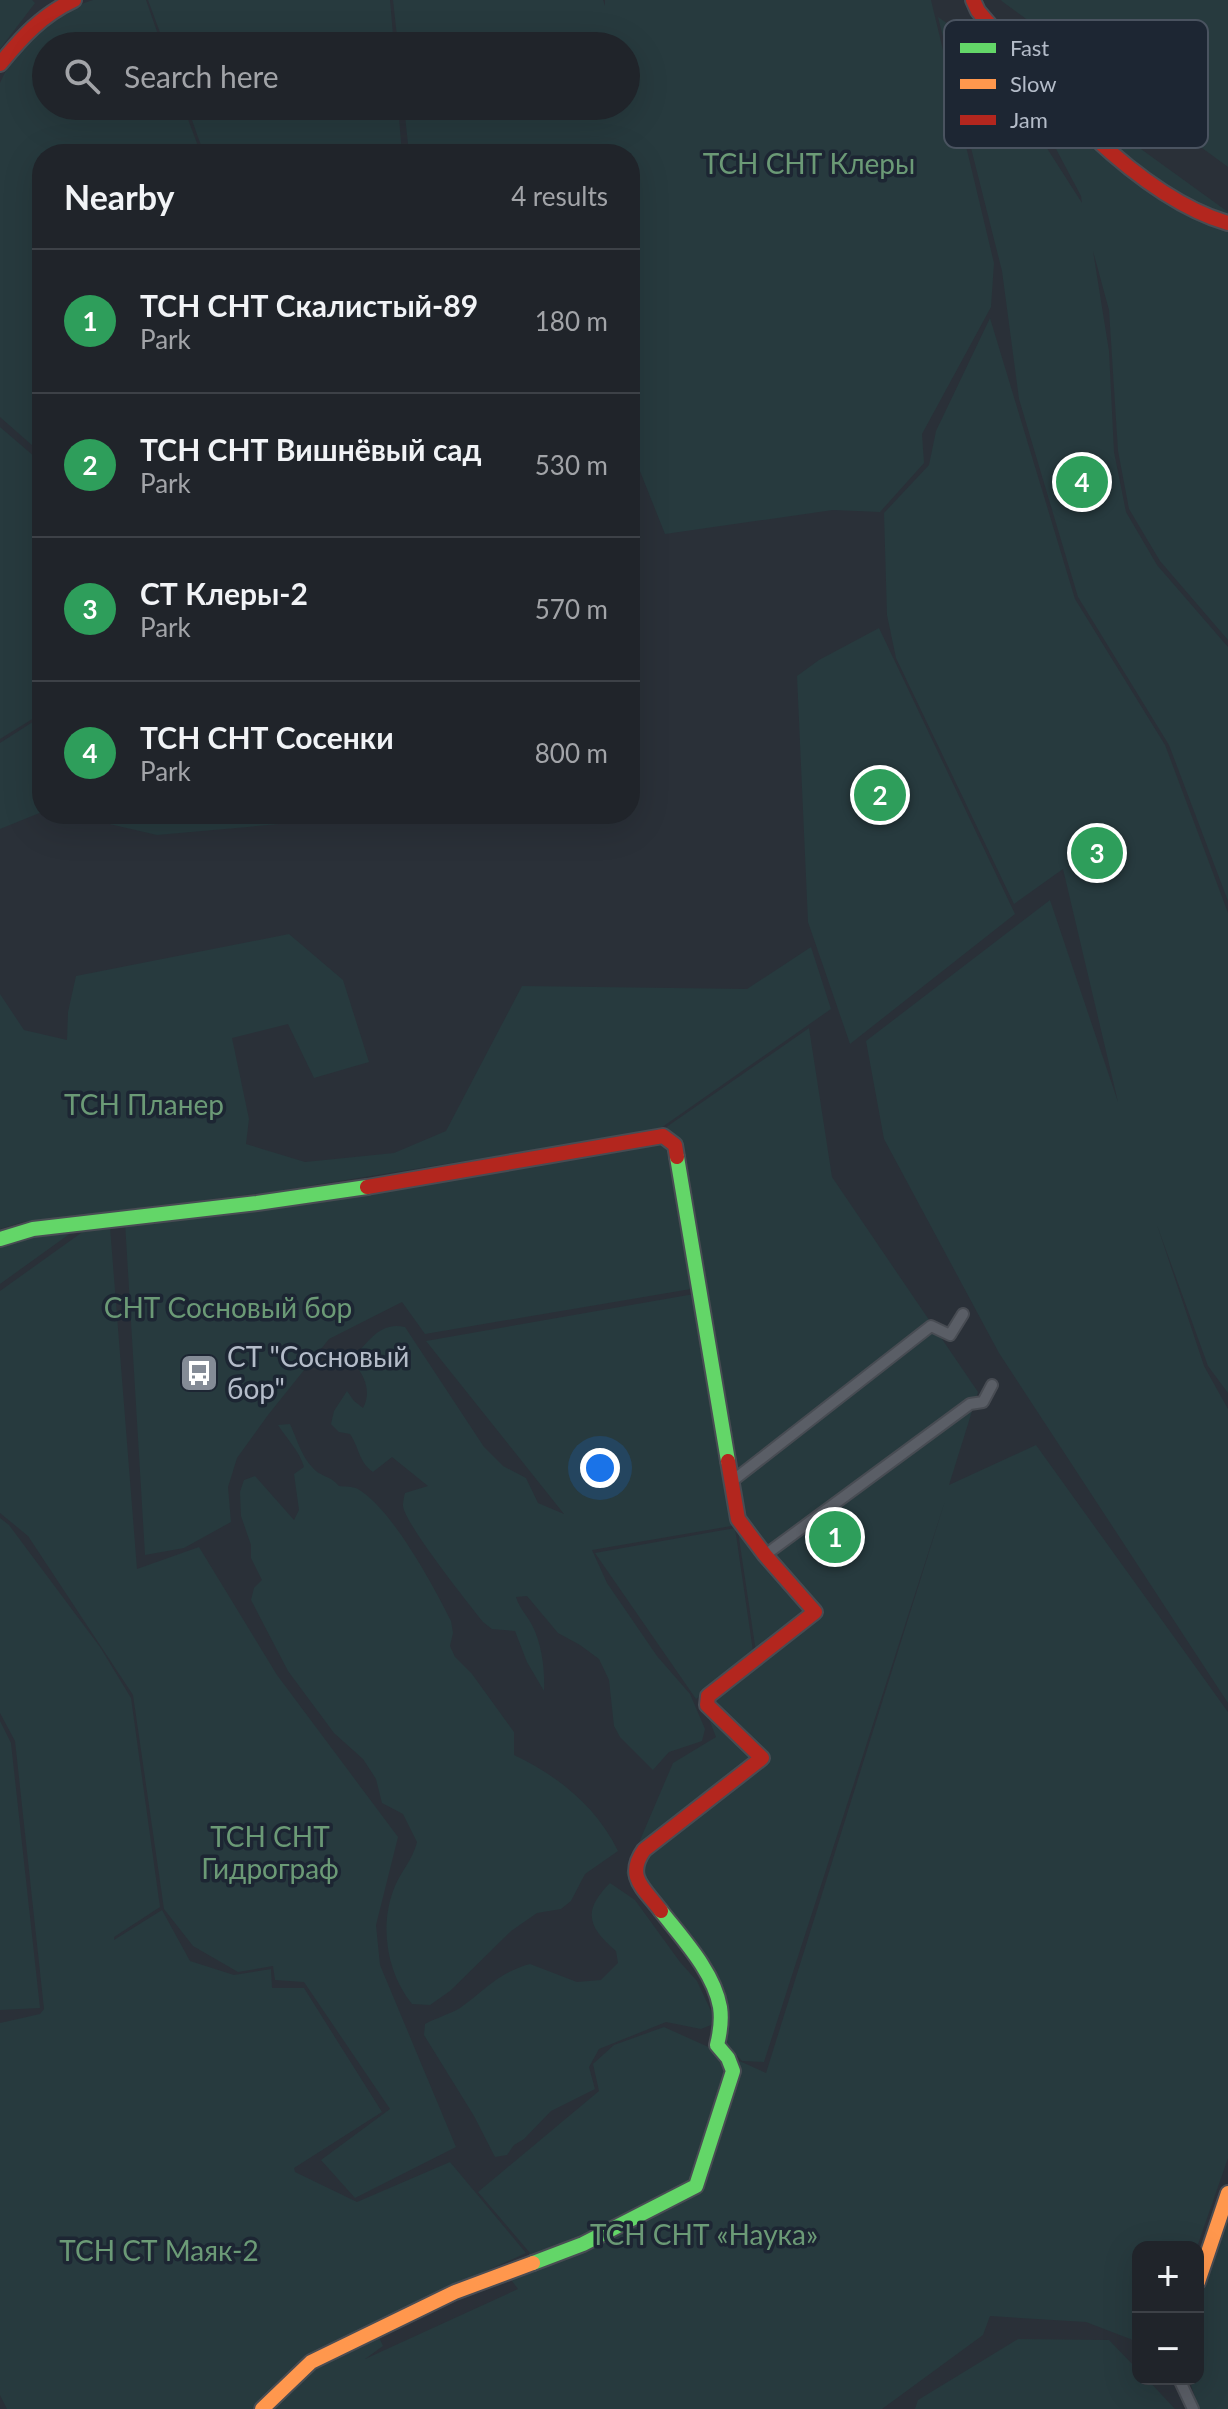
<!DOCTYPE html>
<meta charset="utf-8">
<style>
body{margin:0;font-family:Lato,sans-serif;background:#2d3036;color:#f1f3f6}
.controls{position:absolute;right:24px;bottom:24px;display:grid;overflow:hidden;border-radius:16px;box-shadow:0 8px 32px #0002}
.controls button{width:72px;height:72px;display:grid;place-items:center;padding:0;border:0;border-bottom:2px solid #3d4147;background:#20242a;color:#f1f3f6;font:40px sans-serif}
.you{position:absolute;left:600px;top:1468px;width:28px;height:28px;margin:-20px;border:6px solid #fff;border-radius:50%;background:#1a73e8;box-shadow:0 0 0 12px #1a73e833}
.badge{display:grid;place-items:center;width:52px;height:52px;border-radius:50%;background:#b45309;color:#fff;font-size:26px;font-weight:700}
.pin{position:absolute;translate:-50% -50%;border:4px solid #fff;box-shadow:0 2px 8px #0006}
.list{margin:0;padding:0;list-style:none}
h2{display:flex;justify-content:space-between;align-items:center;height:104px;margin:0;padding:0 32px;font-size:34px}
h2 small{font-size:26px;font-weight:400;color:#a2a4a8}
.list li{display:grid;grid-template-columns:52px 1fr auto;gap:24px;align-items:center;box-sizing:border-box;height:144px;padding:0 32px;border-top:2px solid #3d4147}
.list b{display:block;font-size:30px;white-space:nowrap}
.list p{margin:0;font-size:26px;white-space:nowrap;color:#a2a4a8}
.list em{font-size:26px;font-style:normal;color:#a2a4a8}
.icon{flex:none;width:44px;height:44px;fill:none;stroke:currentColor;stroke-width:2;stroke-linecap:round;stroke-linejoin:round}
.map{position:relative;flex:none;width:1228px;height:2409px;overflow:hidden}
.search{position:absolute;background:#20242a;box-shadow:0 8px 32px #0002;left:32px;top:32px;width:608px;height:88px;display:flex;align-items:center;gap:20px;box-sizing:border-box;padding:0 28px;border-radius:44px;color:#a2a4a8;font-size:30px}
.panel{position:absolute;background:#20242a;box-shadow:0 8px 32px #0002;left:32px;top:144px;width:608px;height:680px;border-radius:32px}
.map>svg:first-child{display:block}
</style>
<div class="map">
<svg width="1228" height="2409" viewBox="0 0 1228 2409">
<rect width="100%" height="100%" fill="#2a3038"/>
<path fill="#273a3e" d="M0,0H32L35,3L0,49Z
M93,0H146L162,46H46V106H183L201,154H42V454L0,417V83C17,44 52,12 93,0Z
M148,0H390L394,46H165Z
M393,0H603L605,6V0H931L994,263L991,307L922,434L924,463L880,512L833,510L665,534L630,446V154H409L404,106H626V46H398Z
M1001,0H1228V167L1003,2Z
M938,17L983,48L1082,203L1081,196L1003,49L1228,212V640L1160,561L1129,509L1118,451L1109,310L1093,251L1109,351L1114,452L1126,512L1157,565L1228,647V901L1169,745L1078,597L1019,399L1002,271Z
M187,106H398L402,154H204Z
M990,318L1075,599L1165,745L1228,913V1393L1208,1366L1157,1225L1204,1366L1228,1409V1703L999,1353L884,1139L866,1041L1050,900L1118,1102L1063,869L1014,904L896,658L887,615L884,513L929,465L936,431Z
M0,427L42,463V713L0,739Z
M879,628L1015,914L850,1044L808,922L797,676L819,660Z
M42,716V812L0,829V743Z
M66,814H392L157,835Z
M289,934L343,980L369,1062L314,1078L288,1024L232,1038L249,1119L246,1144L305,1162L394,1153L446,1131L522,986L747,989L811,947L831,1009L658,1130L271,1192L23,1222L0,1229V994L24,1030L67,1040L68,1012L76,976Z
M809,1028L832,1177L978,1392L949,1485L1036,1445L1228,1712V2158L1197,2247H1138V2342L1086,2322L990,2316L983,2335L882,2409H7L0,2395V2023L40,2014L44,2009L15,1741L0,1713V1518L9,1525L100,1647L131,1698L160,1907L114,1937V1940L162,1910L190,1961L234,1975L271,1969L272,1988H304L382,2112L294,2168L295,2172L357,2202L450,2162L526,2253L372,2323L383,2346L365,2359L518,2289L509,2277L530,2253L478,2192L599,2091L593,2064L614,2045L664,2027L766,2073L945,1501L764,2062L742,2061L725,2043L726,2010L626,1873L673,1763L716,1737L700,1696L696,1699L595,1553L735,1528L753,1651L714,1684L756,1652L737,1525L592,1550L607,1583L657,1656L690,1694L705,1729L702,1741L669,1752L653,1770L620,1737L614,1726L609,1680L599,1659L580,1645L558,1633L527,1596L516,1597C519,1608 527,1615 532,1625C542,1644 545,1670 544,1691L527,1662L515,1631L492,1629L483,1622C468,1603 405,1524 403,1506C403,1503 404,1496 405,1493L428,1486L392,1457L373,1472C358,1461 360,1449 350,1434L339,1432L331,1424L334,1411L347,1391L354,1401L363,1408C371,1394 366,1378 356,1366V1354C372,1338 381,1322 405,1327L484,1447L503,1466L526,1478L538,1503L564,1514L426,1341L694,1294L665,1128Z
M665,1140L691,1289L425,1334L402,1302L329,1339L268,1415L237,1458L228,1487L231,1522L184,1548L145,1555L125,1222Z
M110,1227L137,1569L199,1547L277,1675L398,1837L376,1925L380,1965L456,2147L355,2198L321,2160L390,2109L304,1982L275,1980L273,1966L238,1972L193,1946L164,1909L133,1695L28,1536L0,1513V1291L88,1228Z
M75,1230L0,1284V1243L17,1238Z
M290,1424C296,1437 302,1457 312,1467C320,1477 330,1475 339,1486C345,1487 352,1486 358,1489C392,1509 433,1585 451,1621L453,1633L450,1646L455,1657L472,1674L514,1732V1755C557,1775 597,1807 618,1851L585,1874L571,1901L561,1909L537,1913L511,1931L450,1991L430,2005L412,2004C386,1972 379,1924 395,1886C402,1870 413,1859 417,1842L403,1814L382,1803L376,1779L363,1759L334,1733L288,1671L251,1600L254,1588L262,1580L251,1558V1545L241,1516L240,1492L244,1480L255,1476L294,1520L299,1510L294,1474L304,1467C300,1452 287,1439 278,1425Z
M0,1721L11,1743L40,2008L0,2010Z
M610,1883L635,1900L680,1962L697,1981L712,2013L711,2025L701,2029L666,2022L599,2049L589,2067L595,2089L551,2111L524,2139L514,2145L507,2155L495,2157L474,2116L424,2035L425,2024C436,2018 450,2014 460,2008C486,1990 497,1973 530,1964L577,1982L601,1980L618,1963L616,1951C588,1927 582,1911 610,1883Z
M1228,2221V2409H1199L1189,2379H1198V2307Z
M1018,2339L1109,2340L1138,2370V2379H1147L1175,2409H915L918,2400Z"/>
<g fill="none" stroke-linecap="round" stroke-linejoin="round">
<defs>
<path id="street" d="M731,1482L931,1326L950,1335L963,1314
M765,1555L970,1404L983,1402L992,1385
M1179,2379L1193,2409"/>
<path id="fast" d="M677,1157L728,1461
M0,1239L33,1229L257,1203L367,1187
M533,2263L583,2244L696,2186L733,2071L728,2058L717,2045C720,2033 722,2020 720,2007C714,1972 682,1938 661,1911"/>
<path id="slow" d="M1198,2282L1228,2193
M262,2409L311,2362L455,2292L533,2263"/>
<path id="jam" d="M973,0L978,11C1040,84 1134,196 1228,223
M0,64C22,37 42,15 74,0
M367,1187L663,1136L675,1145L677,1157
M661,1911C644,1888 625,1877 644,1850L762,1758L707,1705L708,1696L815,1612L765,1555L738,1519L728,1461"/>
</defs>
<use href="#street" stroke="#484c53" stroke-width="14"/>
<use href="#fast" stroke="#484c53" stroke-width="18"/>
<use href="#slow" stroke="#484c53" stroke-width="18"/>
<use href="#jam" stroke="#484c53" stroke-width="18"/>
<use href="#street" stroke="#5a5e66" stroke-width="10"/>
<use href="#fast" stroke="#63d668" stroke-width="14"/>
<use href="#slow" stroke="#ff974d" stroke-width="14"/>
<use href="#jam" stroke="#b3261e" stroke-width="14"/>
</g>
<defs>
<symbol id="bus-square" viewBox="-11 -11 22 22"><rect x="-9" y="-9" width="18" height="18" rx="4" fill="#848b96" stroke="#1d2633"/><path d="M-5-6H5V4H4V6H2V4H-2V6H-4V4H-5ZM-3.5-4V0h7V-4ZM-3.5 1.2v1.5H-2V1.2ZM2 1.2v1.5H3.5V1.2Z" fill="#fff"/></symbol>
</defs>
<g fill-rule="evenodd">
<use href="#bus-square" x="177" y="1351" width="44" height="44"/>
</g>
<g text-anchor="middle" stroke-width="7" stroke-linejoin="round" paint-order="stroke">
<g font-size="28" fill="#6b9a76" stroke="#1d2633">
<text x="809" y="174">ТСН СНТ Клеры</text>
<text x="144" y="1115">ТСН Планер</text>
<text x="228" y="1318">СНТ Сосновый бор</text>
<text x="270" y="1847">ТСН СНТ<tspan x="270" dy="32">Гидрограф</tspan></text>
<text x="704" y="2245">ТСН СНТ «Наука»</text>
<text x="159" y="2261">ТСН СТ Маяк-2</text>
</g>
<g font-size="28" fill="#b4bcc9" stroke="#1d2633" text-anchor="start">
<text x="227" y="1367">СТ "Сосновый<tspan x="227" dy="32">бор"</tspan></text>
</g>
</g>
<rect x="944" y="20" width="264" height="128" rx="12" fill="#1d2633" stroke="#4a5360" stroke-width="2"/>
<rect x="960" y="43" width="36" height="10" fill="#63d668"/>
<rect x="960" y="79" width="36" height="10" fill="#ff974d"/>
<rect x="960" y="115" width="36" height="10" fill="#b3261e"/>
<g font-size="22" fill="#b4bcc9">
<text x="1010" y="56">Fast</text>
<text x="1010" y="92">Slow</text>
<text x="1010" y="128">Jam</text>
</g>
</svg>
<div class="controls">
<button>+</button>
<button>−</button>
</div>
<div class="you"></div>
<div class="pin badge" style="left:835px;top:1537px;background:#2e9e5b">1</div>
<div class="pin badge" style="left:880px;top:795px;background:#2e9e5b">2</div>
<div class="pin badge" style="left:1097px;top:853px;background:#2e9e5b">3</div>
<div class="pin badge" style="left:1082px;top:482px;background:#2e9e5b">4</div>
<div class="search"><svg class="icon" aria-label="search" viewBox="0 0 24 24"><circle cx="10" cy="10" r="6"/><path d="M15 15l6 6"/></svg>Search here</div>
<section class="panel">
<h2>Nearby<small>4 results</small></h2>
<ul class="list">
<li><span class="badge" style="background:#2e9e5b">1</span><div><b>ТСН СНТ Скалистый-89</b><p>Park</p></div><em>180 m</em></li>
<li><span class="badge" style="background:#2e9e5b">2</span><div><b>ТСН СНТ Вишнёвый сад</b><p>Park</p></div><em>530 m</em></li>
<li><span class="badge" style="background:#2e9e5b">3</span><div><b>СТ Клеры-2</b><p>Park</p></div><em>570 m</em></li>
<li><span class="badge" style="background:#2e9e5b">4</span><div><b>ТСН СНТ Сосенки</b><p>Park</p></div><em>800 m</em></li>
</ul>
</section>
</div>
